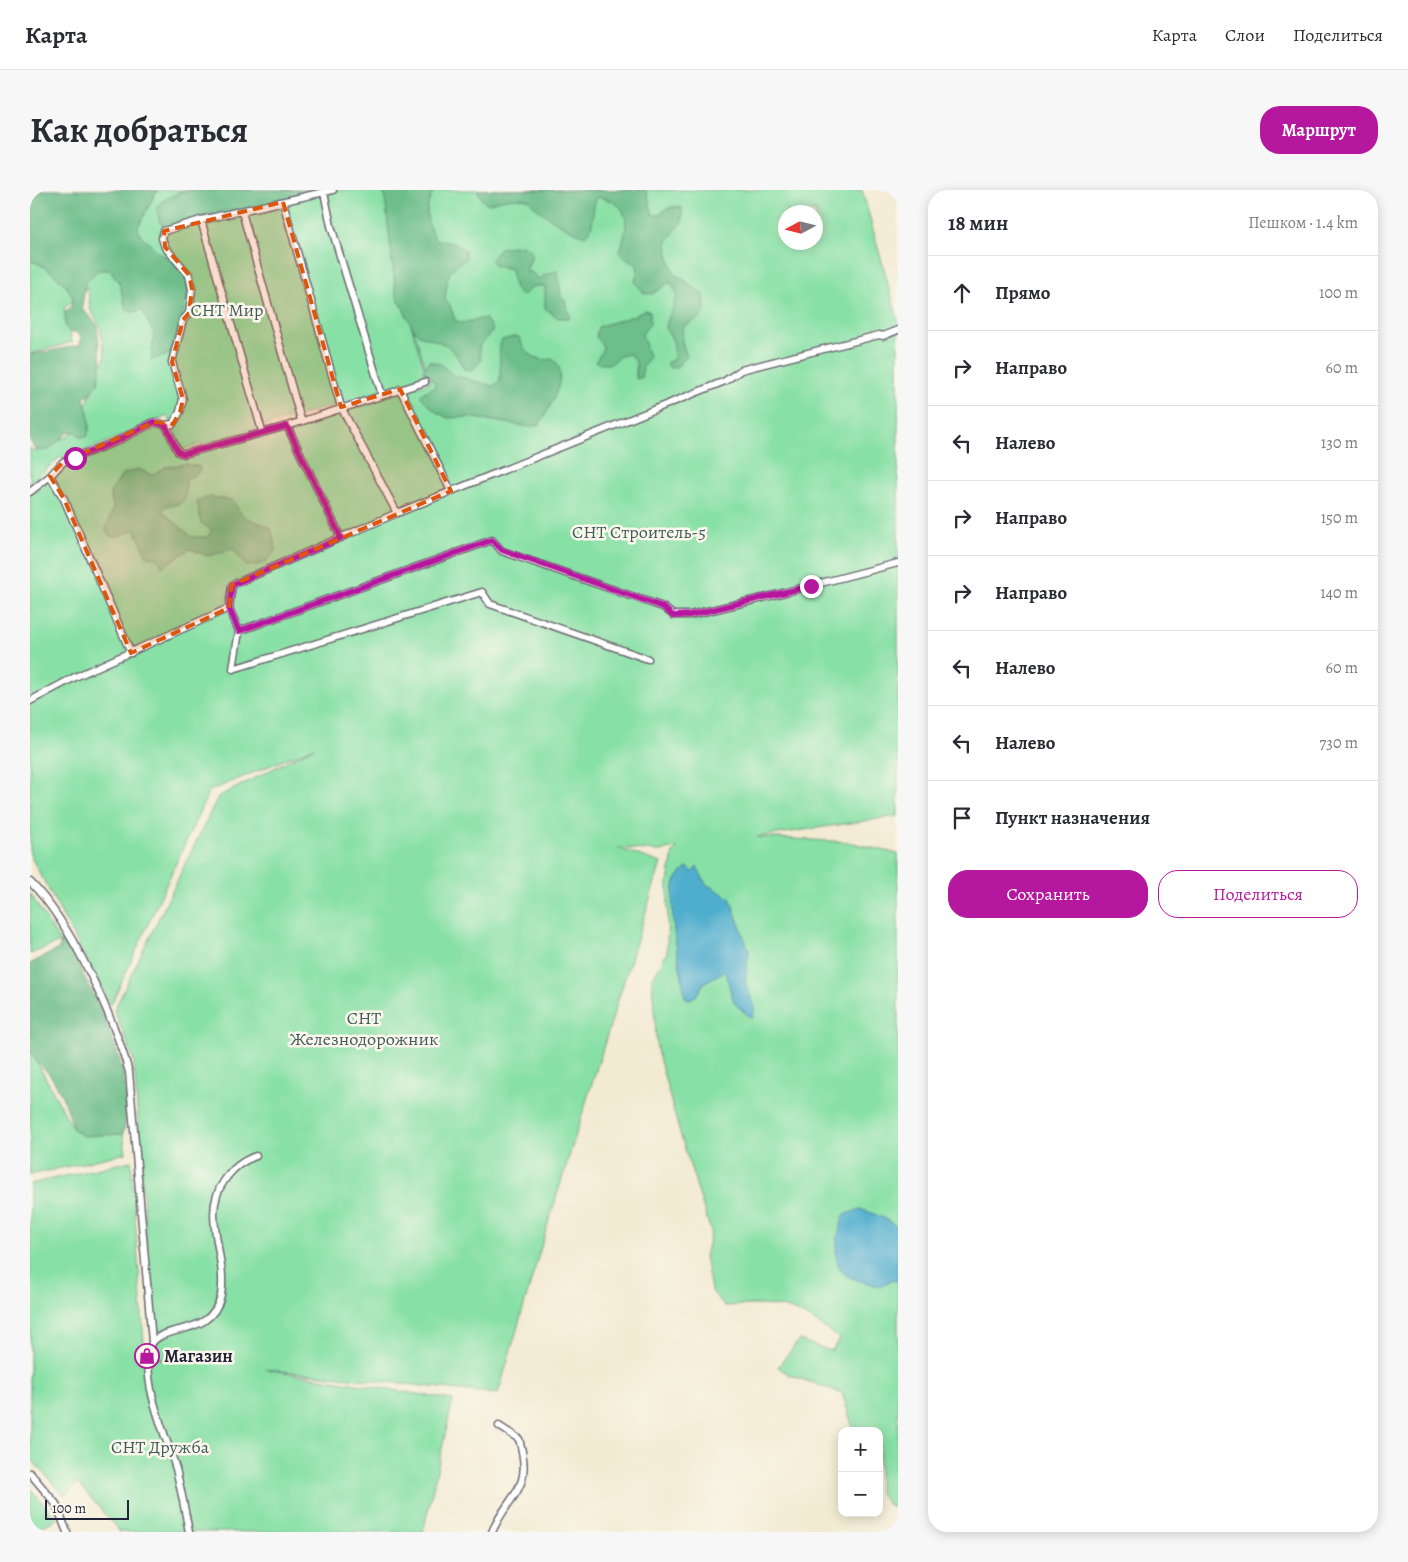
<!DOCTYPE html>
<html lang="ru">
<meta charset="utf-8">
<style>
body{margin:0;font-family:Alegreya,serif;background:#f7f7f7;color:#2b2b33}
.controls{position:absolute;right:15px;bottom:15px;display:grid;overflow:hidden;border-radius:10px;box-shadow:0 2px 12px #0003}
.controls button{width:45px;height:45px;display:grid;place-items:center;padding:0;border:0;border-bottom:1px solid #e1e1e2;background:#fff;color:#2b2b33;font:25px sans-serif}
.compass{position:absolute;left:748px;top:15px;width:45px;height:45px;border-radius:50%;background:#fff;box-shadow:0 2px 12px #0003;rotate:263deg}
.scale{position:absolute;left:15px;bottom:12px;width:84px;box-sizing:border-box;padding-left:5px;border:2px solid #22223b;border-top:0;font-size:14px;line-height:18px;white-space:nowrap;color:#22223b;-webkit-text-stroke:4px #fbf7ec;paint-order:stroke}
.stop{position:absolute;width:15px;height:15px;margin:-11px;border:4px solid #b5179e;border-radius:50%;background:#fff}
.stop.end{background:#b5179e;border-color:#fff;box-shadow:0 1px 5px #0008}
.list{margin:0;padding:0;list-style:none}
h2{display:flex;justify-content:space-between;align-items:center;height:65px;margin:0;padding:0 20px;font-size:21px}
h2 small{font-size:16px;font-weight:400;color:#7c7c81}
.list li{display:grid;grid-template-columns:32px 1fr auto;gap:15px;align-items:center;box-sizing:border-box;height:75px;padding:0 20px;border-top:1px solid #e1e1e2}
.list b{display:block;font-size:19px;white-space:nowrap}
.list em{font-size:16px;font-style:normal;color:#7c7c81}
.actions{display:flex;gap:10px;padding:15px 20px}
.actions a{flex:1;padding:11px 0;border:1px solid #b5179e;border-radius:20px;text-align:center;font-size:18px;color:#b5179e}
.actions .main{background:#b5179e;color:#fff}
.icon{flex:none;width:28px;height:28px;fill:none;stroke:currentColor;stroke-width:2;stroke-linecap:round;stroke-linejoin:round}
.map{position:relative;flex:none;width:868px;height:1342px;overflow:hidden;border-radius:20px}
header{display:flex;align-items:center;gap:30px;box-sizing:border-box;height:70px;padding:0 25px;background:#fff;border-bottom:1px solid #e1e1e2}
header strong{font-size:24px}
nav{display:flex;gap:28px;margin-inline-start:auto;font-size:18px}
.intro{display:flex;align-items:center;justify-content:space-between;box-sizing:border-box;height:120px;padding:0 30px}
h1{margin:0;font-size:35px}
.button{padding:12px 22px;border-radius:20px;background:#b5179e;color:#fff;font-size:18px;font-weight:700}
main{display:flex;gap:30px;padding:0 30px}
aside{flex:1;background:#fff;border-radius:20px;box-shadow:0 2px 12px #0003}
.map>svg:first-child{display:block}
</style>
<header>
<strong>Карта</strong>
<nav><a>Карта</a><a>Слои</a><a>Поделиться</a></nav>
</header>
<div class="intro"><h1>Как добраться</h1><a class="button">Маршрут</a></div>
<main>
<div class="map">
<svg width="868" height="1342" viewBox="0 0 868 1342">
<rect width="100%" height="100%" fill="#fbf7ec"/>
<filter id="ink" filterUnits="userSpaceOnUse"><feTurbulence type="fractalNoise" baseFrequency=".02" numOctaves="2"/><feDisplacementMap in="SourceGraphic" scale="10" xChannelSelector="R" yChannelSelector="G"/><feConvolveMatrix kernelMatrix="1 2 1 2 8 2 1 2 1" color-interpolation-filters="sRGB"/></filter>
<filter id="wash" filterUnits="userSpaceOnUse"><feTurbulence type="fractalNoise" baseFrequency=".0096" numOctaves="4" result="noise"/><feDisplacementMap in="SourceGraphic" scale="20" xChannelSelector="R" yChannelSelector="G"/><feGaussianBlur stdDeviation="1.12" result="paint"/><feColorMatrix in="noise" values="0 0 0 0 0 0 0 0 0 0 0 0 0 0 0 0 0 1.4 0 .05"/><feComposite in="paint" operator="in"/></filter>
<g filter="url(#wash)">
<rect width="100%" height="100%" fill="#f3ead2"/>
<path fill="#87e0a5" stroke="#548170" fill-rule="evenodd" d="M132,0H832L868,130V626L727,647L818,652L868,664V1317H860L849,1303V1241H824L812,1203L760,1185L748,1177L769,1150L801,1161L810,1149C762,1114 753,1113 694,1116L681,1100L675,1066L681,1042L649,940L627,860L622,789L637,763L638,693L643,663L647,658L629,661L588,658L631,673L516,1040L468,1204L235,1179L423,1210L393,1342H90L48,1293L34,1305L0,1268V994L101,971L115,1168L166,1172L124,1167L104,871L84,820L188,607L285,557L179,601L81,815L0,665V305L35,277L131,237L149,266L250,241L400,192L361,68L397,188L152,260L138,226L63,258L29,268L0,294V257L2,261L39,246L59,208L75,166L70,136L60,119L58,98L34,118L42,152L0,164V48ZM756,22H786V52H756Z
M0,703L30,752L0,764Z
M0,859L43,939L93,944L96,963L0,985Z
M0,1298L27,1329L0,1342Z"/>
<path fill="#6dbe8a" stroke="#487062" d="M9,0H127L108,37L109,43L129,63L147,73L155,84L159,102L140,164L121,170L124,144L112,120L102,122L96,120L89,92L80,80H68L55,93L52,119L67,134L71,173L68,194L54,209C58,221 62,235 57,247H50L45,242H38L19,260L6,261L0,251V165L50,155L51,146L46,142H39L35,136V122C39,118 43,115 43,109C41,96 12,72 0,71V7Z
M160,0H291L234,16L187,22L137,38L130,33L127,19L130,13L149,2Z
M354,0H405C393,18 396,31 405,49C418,53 437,52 436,69C415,80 418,88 415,110L420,115L425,130L431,133L455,128L463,140L449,157L451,171L441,181L434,179L427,166L417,155L389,145L384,140L366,104Z
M447,0H616L623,25H629C636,18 644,15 652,18V32L637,51L638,65L645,85C656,89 663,99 674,105L675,120L671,127L653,137L652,153L657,166L647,177L640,178L636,173L643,170C645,156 645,151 636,140C636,128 645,117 647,104L640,92L622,104L614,103L605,92L608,80L606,73L593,67L590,61C599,35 602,13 568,7C559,19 568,35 555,46C543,43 504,21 500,10C489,6 470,9 459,14L453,11Z
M492,55L501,60L502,65L496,82H501L509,89L517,84L528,81L531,107L535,111L540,128H528L515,118V96H503L495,104L490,105L484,96L481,79L464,75L461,70L470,58Z
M615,120L620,122V134L612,144L619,167L613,177L611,188L606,189V172L600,164L590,166L581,174H570L566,171L572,161L573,156L566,147L568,137C584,131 600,129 615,120Z
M483,147H489C494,163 506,172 522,169C542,181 519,219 510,234L500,237L439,227L418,228L406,222L390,206L394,202L405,197V192L393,181L399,171L410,174L423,185L463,196L469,192C473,175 466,162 472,150Z
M156,274L170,277L168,283L156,289L155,309L149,314L136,316L132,321L162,347H177L182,340L171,333L167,311L181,307L202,310L213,326L241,338L246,359C238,372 232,376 216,376L203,359L178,366L160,359L132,377L129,370L116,365L105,339L87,347L80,346L76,340L83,317L80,303L93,284L108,279L122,285L135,277Z
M36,750C62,806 110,880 93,944L53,946L43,939C39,921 32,904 22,888C15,878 5,872 0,860V774L30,758V752Z"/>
<path fill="#50adce" stroke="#396884" d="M658,677L663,682L667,677L676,694L700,708L719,761L715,793L725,817L722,829L704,813L695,781L675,792L666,806L658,810L655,807C650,771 638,731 644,695C646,688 652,681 658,677Z
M830,1019L850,1026L868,1037V1092L863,1090L850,1097C840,1093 825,1091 816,1085C798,1072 809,1041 814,1025Z"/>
</g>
<g filter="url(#ink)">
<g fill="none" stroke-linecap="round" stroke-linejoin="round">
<defs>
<path id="minor" d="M294,2L301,36L352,205
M253,12L311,217L367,323
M212,22L271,230
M171,30L232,241
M370,199L421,301
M136,235L143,234L150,222L153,209L142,172L153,130L159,123L162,99L159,85L135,57L132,48L134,41L171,30L303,0
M257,236L311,348
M0,302L20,286
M209,441L462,350L472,361L633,417L643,425H660L733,408L868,373
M101,463L34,309L20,286L33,272L85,252L124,232L136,235L148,262L154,264L257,236L395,192
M618,469L460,414L452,402L203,479L209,441L199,418L202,395L367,323L695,191L711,180L849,145L853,146L868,140
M0,511L45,487L199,418
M0,692C41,732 83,827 99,882L122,1152
M0,1283L26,1314L37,1342
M159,1342C155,1321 151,1299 146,1279C135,1242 114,1201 119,1161C124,1130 181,1152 191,1105C198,1067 170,1025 194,991C203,978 212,971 226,966
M462,1342C480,1301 504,1301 489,1249L469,1236"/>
</defs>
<use href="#minor" stroke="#6b6870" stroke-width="9"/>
<use href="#minor" stroke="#fff" stroke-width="6"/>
</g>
</g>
<g fill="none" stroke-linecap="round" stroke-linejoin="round" filter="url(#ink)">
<path stroke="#b5179e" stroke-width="6" d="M45,268L85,252L124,232L136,236L148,262L154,264L257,236L311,348L202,395L199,418L209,441L462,350L472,360L633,417L643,426L660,425L781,396"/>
</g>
<path fill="#de560e" fill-opacity="0.2" stroke="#de560e" stroke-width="4" stroke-dasharray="10 6" stroke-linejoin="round" d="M253,12L311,217L370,199L421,301L202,395L199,418L101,463L34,309L20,286L33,272L124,232L143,234L150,222L153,209L142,172L153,130L159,123L162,99L159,85L135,57L134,41Z"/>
<defs>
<symbol id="shop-ring" viewBox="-11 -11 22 22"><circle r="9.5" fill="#fbf7ec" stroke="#b5179e" stroke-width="1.5"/><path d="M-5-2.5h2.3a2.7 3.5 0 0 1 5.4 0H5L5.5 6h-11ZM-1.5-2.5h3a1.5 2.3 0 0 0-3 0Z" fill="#b5179e"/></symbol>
</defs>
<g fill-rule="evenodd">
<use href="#shop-ring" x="103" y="1152" width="28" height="28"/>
</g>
<g text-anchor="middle" stroke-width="5" stroke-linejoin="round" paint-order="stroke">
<g font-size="18" fill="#405b5b" stroke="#fbf7ec">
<text x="197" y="126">СНТ Мир</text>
<text x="609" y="348">СНТ Строитель-5</text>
<text x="334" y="834">СНТ<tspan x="334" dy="21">Железнодорожник</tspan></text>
<text x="130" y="1263">СНТ Дружба</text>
</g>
<g font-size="18" font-weight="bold" fill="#22223b" stroke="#fbf7ec" text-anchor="start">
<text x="134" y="1172">Магазин</text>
</g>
</g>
</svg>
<div class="controls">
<button>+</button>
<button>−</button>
</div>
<svg class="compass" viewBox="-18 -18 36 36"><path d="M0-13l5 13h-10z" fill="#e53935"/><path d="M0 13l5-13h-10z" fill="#7c7c81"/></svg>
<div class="scale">100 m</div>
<div class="stop" style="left:45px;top:268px"></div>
<div class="stop end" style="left:781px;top:396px"></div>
</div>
<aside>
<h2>18 мин<small>Пешком · 1.4 km</small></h2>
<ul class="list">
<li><svg class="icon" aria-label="ahead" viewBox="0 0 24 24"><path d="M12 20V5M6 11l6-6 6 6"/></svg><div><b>Прямо</b></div><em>100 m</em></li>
<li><svg class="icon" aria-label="right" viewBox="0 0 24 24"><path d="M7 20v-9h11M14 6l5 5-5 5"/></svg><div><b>Направо</b></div><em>60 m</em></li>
<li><svg class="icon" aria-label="left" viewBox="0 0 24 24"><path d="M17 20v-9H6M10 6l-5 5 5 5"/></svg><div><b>Налево</b></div><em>130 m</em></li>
<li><svg class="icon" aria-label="right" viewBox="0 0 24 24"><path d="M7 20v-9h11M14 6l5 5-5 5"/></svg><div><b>Направо</b></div><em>150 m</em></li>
<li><svg class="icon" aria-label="right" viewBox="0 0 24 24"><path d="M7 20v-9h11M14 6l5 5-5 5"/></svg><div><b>Направо</b></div><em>140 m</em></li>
<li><svg class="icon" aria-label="left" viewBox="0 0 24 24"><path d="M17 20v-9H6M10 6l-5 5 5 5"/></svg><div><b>Налево</b></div><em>60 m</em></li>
<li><svg class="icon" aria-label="left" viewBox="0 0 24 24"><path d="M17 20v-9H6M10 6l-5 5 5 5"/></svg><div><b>Налево</b></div><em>730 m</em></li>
<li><svg class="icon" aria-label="arrive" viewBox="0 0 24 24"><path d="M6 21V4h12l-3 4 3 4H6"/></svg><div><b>Пункт назначения</b></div></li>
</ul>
<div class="actions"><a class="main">Сохранить</a><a>Поделиться</a></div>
</aside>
</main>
